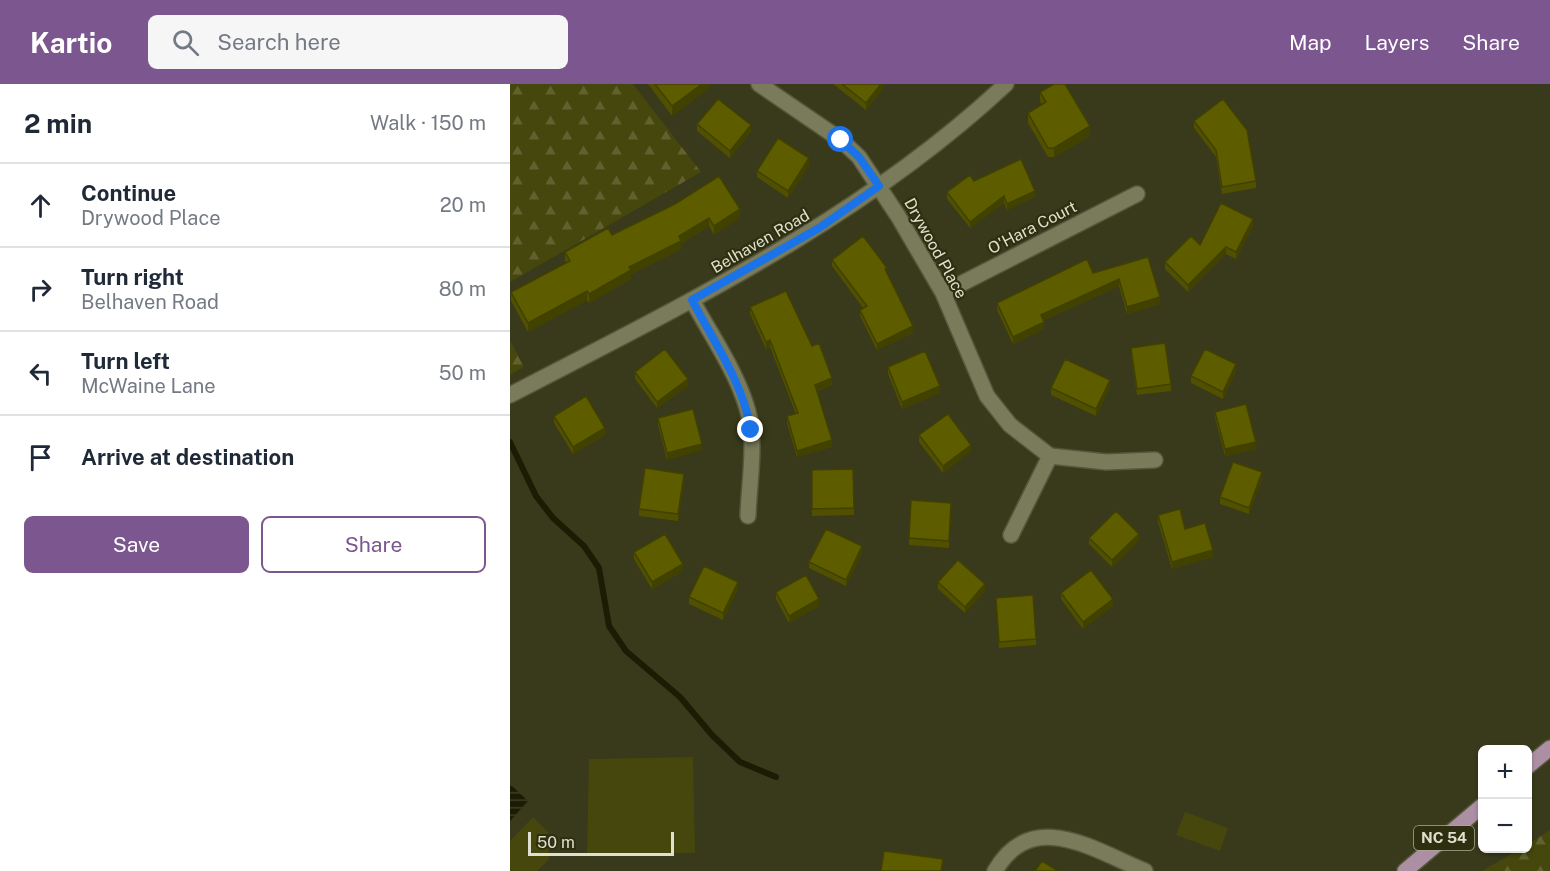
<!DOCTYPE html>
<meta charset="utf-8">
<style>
body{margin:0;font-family:"Public Sans",sans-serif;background:#f6f6f7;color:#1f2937}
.controls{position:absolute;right:18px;bottom:18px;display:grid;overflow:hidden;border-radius:9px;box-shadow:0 2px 4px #0004}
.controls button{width:54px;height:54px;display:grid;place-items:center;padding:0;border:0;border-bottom:2px solid #e0e1e3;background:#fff;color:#1f2937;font:30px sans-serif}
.scale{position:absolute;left:18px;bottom:15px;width:146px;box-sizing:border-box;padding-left:6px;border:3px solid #dfe0ce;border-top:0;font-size:16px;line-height:21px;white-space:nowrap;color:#dfe0ce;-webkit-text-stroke:4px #2e2f10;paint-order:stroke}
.stop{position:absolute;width:18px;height:18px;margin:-14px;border:4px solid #1a73e8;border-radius:50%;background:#fff}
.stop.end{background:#1a73e8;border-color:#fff;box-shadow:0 2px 6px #0008}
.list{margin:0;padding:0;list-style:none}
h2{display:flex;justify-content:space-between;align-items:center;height:78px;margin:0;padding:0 24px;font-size:26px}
h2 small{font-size:20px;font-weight:400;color:#747a83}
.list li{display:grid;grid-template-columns:39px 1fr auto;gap:18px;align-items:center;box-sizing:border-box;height:84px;padding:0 24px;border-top:2px solid #e0e1e3}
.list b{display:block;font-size:22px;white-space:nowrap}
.list p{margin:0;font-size:20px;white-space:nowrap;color:#747a83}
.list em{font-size:20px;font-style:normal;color:#747a83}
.actions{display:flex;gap:12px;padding:18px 24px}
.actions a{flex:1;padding:14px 0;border:2px solid #7c568e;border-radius:9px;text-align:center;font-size:21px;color:#7c568e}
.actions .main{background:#7c568e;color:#fff}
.icon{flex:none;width:33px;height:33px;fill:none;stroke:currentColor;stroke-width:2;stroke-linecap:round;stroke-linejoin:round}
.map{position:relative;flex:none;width:1040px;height:787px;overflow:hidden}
header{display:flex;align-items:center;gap:36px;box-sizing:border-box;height:84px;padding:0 30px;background:#7c568e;color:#fff}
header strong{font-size:28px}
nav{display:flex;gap:33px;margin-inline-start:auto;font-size:21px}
.search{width:420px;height:54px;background:#f6f6f7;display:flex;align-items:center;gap:15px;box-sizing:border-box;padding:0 21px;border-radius:9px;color:#747a83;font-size:22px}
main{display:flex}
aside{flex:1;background:#fff}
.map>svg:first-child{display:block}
</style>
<header>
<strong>Kartio</strong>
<div class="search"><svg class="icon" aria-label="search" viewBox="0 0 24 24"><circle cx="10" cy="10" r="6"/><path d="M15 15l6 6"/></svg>Search here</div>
<nav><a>Map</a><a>Layers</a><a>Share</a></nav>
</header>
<main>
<aside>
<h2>2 min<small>Walk · 150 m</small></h2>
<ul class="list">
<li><svg class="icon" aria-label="ahead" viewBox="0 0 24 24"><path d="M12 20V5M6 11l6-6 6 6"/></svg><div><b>Continue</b><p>Drywood Place</p></div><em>20 m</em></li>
<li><svg class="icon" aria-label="right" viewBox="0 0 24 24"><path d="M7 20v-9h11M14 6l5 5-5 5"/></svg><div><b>Turn right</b><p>Belhaven Road</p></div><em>80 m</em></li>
<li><svg class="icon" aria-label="left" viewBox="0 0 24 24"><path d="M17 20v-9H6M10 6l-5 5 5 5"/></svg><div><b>Turn left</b><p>McWaine Lane</p></div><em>50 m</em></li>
<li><svg class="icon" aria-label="arrive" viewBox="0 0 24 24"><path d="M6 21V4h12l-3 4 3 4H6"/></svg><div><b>Arrive at destination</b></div></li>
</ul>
<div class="actions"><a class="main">Save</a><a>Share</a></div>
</aside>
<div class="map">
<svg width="1040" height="787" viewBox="0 0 1040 787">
<defs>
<pattern id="forest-firs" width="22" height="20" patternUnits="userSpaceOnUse" patternTransform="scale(1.5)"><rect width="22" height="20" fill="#46470c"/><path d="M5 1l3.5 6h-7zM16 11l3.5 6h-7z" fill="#60612e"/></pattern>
<pattern id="water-rules" width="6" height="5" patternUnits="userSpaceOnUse" patternTransform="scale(1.5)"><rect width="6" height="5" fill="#1c1c04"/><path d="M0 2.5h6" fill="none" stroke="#3d3d27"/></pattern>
</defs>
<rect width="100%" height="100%" fill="#39391b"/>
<path fill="url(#forest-firs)" d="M0,0H123L191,88L0,198Z
M0,256L14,283L0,291Z
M1040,746V787H972L1010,765L1017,764L1018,760Z"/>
<path fill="#46470c" d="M183,673L185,769L77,770L79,675Z
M675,728L718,744L710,767L666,751Z
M23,733L38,748L39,775L27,787H0V757Z"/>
<path fill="url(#water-rules)" d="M0,700L18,717L0,737Z"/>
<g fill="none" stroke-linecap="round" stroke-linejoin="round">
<path stroke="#1c1c04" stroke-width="6" d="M0,358L26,412L43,434L74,462L89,484L99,542L116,567L170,613L202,651L230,678L266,693"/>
<defs>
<path id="minor" d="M249,0L331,56L349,73L388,132L433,209L477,312L500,341L540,372L596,378L645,376
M433,209L627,110
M182,216C201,251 226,287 237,324C247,357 239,398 238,432
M0,311C173,221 352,135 496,0
M501,451L540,372
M485,787C522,723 584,766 635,787"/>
<path id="major" d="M1017,683L1040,664
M895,787L972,722"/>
</defs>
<use href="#minor" stroke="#55563b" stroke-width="18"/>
<use href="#major" stroke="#55563b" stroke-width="18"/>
<use href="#minor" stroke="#797b5a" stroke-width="15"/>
<use href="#major" stroke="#ad8fa4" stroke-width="15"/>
</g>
<path fill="#505000" d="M138,0H199V4L162,32Z
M323,0H374V4L356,26Z
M530,8L580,52L544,73H538L518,39V29L532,21L530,18Z
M684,37L746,97V104L712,110L706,73L684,44Z
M187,40L241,48L220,74L187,47Z
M299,81L278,114L247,93V87Z
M464,97L525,113L497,126L494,119L460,144L437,115V108Z
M165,120L230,134L204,151L199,142L171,160V165L121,190V195L79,219L77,216L18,248L1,217V208L56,179L55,176V168L102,151Z
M743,142L726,175L716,170L678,208L655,185V178L690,161Z
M638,173L650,220L617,230L609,202L534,236V245L503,260L487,226V219L583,189Z
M322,176L377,189L403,249L367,266L350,232V226L353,224L322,182Z
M240,223L302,262L322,301L307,307L322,363L287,373L277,339V332L286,330L260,263L256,265L240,230Z
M621,264L661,300V307L627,311L621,271Z
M378,283L430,309L392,325L378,290Z
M726,287L713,315L681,299V292Z
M125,288L178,302L147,324L125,295Z
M600,303L586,332L541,311V304Z
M705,328L746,365L715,372L705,334Z
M44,332L95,351L63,370L44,339Z
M148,334L192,366L157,376L148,341Z
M409,351L461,367L433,389L409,358Z
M343,385L344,431L302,432V386Z
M752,395L739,430L710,420V413Z
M174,397L168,437L129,432V425Z
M441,426L439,464L399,461V454Z
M648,431L675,445L703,473L662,485L648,438Z
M579,454L629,456L602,483L579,460Z
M124,468L173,487L142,505L124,475Z
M352,469L336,502L299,484V478Z
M428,498L475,507L455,529L428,505Z
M228,505L213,536L179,520V513Z
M266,508L309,522L279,539L266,515Z
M551,509L603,522L573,545L551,515Z
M486,514L526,555V561L489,564Z"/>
<path fill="#414100" d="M192,0H199V4L162,32V22Z
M371,0H374V4L356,26V19Z
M241,41V48L220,74V67Z
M580,42V52L544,73V64Z
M299,74V81L278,114V107Z
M525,107V113L497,126V120Z
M494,112V119L460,144V138Z
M230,125V134L204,151V142Z
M199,134V142L171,160V165L121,190V195L79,219V210L119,183Z
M743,135V142L726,175V168Z
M716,163V170L678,208V201Z
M609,195V202L531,237V231Z
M77,207V216L18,248V239Z
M650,213V220L617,230V223Z
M534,238V245L503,260V253Z
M403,242V249L367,266V260Z
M260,256V263L256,265V258Z
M726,280V287L713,315V308Z
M322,294V301L305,307V301Z
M178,295V302L147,324V318Z
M600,296V303L586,332V325Z
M430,302V309L392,325V318Z
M95,344V351L63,370V363Z
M322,356V363L287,373V367Z
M746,358V365L715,372V365Z
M192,360V366L157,376V369Z
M461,361V367L433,389V382Z
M752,388V395L739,430V424Z
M174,390V397L168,437V430Z
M629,450V456L602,483V476Z
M352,462V469L336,502V496Z
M703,466V473L662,485V478Z
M173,480V487L142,505V498Z
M228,498V505L213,536V529Z
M475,500V507L455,529V523Z
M309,515V522L279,539V532Z
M603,515V522L573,545V538Z"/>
<path fill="#5d5d00" stroke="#414100" stroke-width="1.5" d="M145,0H192L162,22Z
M332,0H371L356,19Z
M544,0H555L580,42L544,64H538L518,29L536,18L530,8Z
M208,15L241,41L220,67L187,40Z
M713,15L737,46L746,97L712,103L706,66L684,37Z
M268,54L299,74L278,107L247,87Z
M511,75L525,107L497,120L494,112L460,138L437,108L460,91L464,97Z
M209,92L230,125L204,142L199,134L169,152L171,157L119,183L121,186L79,210L77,207L18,239L1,208L60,177L55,168L98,144L102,151L165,120Z
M711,119L743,135L726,168L716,163L678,201L655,178L681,152L690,161Z
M353,152L377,184L375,185L403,242L367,260L350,226L357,222L322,176Z
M638,173L650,213L617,223L609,195L531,231L534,238L503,253L487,219L577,175L583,189Z
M276,207L302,262L309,259L322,294L305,301L322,356L287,367L277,332L288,329L260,256L256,258L240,223Z
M655,259L661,300L627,305L621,264Z
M155,265L178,295L147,318L125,288Z
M695,265L726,280L713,308L681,292Z
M415,267L430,302L392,318L378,283Z
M555,275L600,296L586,325L541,304Z
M76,312L95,344L63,363L44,332Z
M736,320L746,358L715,365L705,328Z
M183,325L192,360L157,369L148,334Z
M438,330L461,361L433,382L409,351Z
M723,378L752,388L739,424L710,413Z
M135,384L174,390L168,430L129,425Z
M343,385L344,424L302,425V386Z
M401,416L441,419L439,457L399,454Z
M670,425L675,445L695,439L703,466L662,478L648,431Z
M606,427L629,450L602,476L579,454Z
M316,445L352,462L336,496L299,478Z
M155,450L173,480L142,498L124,468Z
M448,476L475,500L455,523L428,498Z
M194,482L228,498L213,529L179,513Z
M581,486L603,515L573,538L551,509Z
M296,491L309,515L279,532L266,508Z
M523,511L526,555L489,558L486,514Z
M374,767L433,775L431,787H371Z
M532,777L548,787H525Z"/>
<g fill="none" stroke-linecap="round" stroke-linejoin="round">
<path stroke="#1a73e8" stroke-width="8" d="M241,346C233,299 204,258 182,216L309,144L369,102L349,73L331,56"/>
</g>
<g text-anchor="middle" stroke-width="4.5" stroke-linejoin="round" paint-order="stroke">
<rect fill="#2e2f10" stroke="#aaab95" stroke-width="1.5" x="904" y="742" width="60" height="24" rx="4.5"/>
<g font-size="15" font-weight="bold" fill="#dfe0ce">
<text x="934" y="759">NC 54</text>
</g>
<g font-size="16" fill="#dfe0ce" stroke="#2e2f10">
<text transform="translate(522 143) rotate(-27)" y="6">O'Hara Court</text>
<text transform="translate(250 157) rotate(-30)" y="6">Belhaven Road</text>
<text transform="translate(426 164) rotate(61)" y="6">Drywood Place</text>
</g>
</g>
</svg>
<div class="controls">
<button>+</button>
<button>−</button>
</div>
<div class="scale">50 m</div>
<div class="stop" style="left:331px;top:56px"></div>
<div class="stop end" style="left:241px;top:346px"></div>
</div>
</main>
